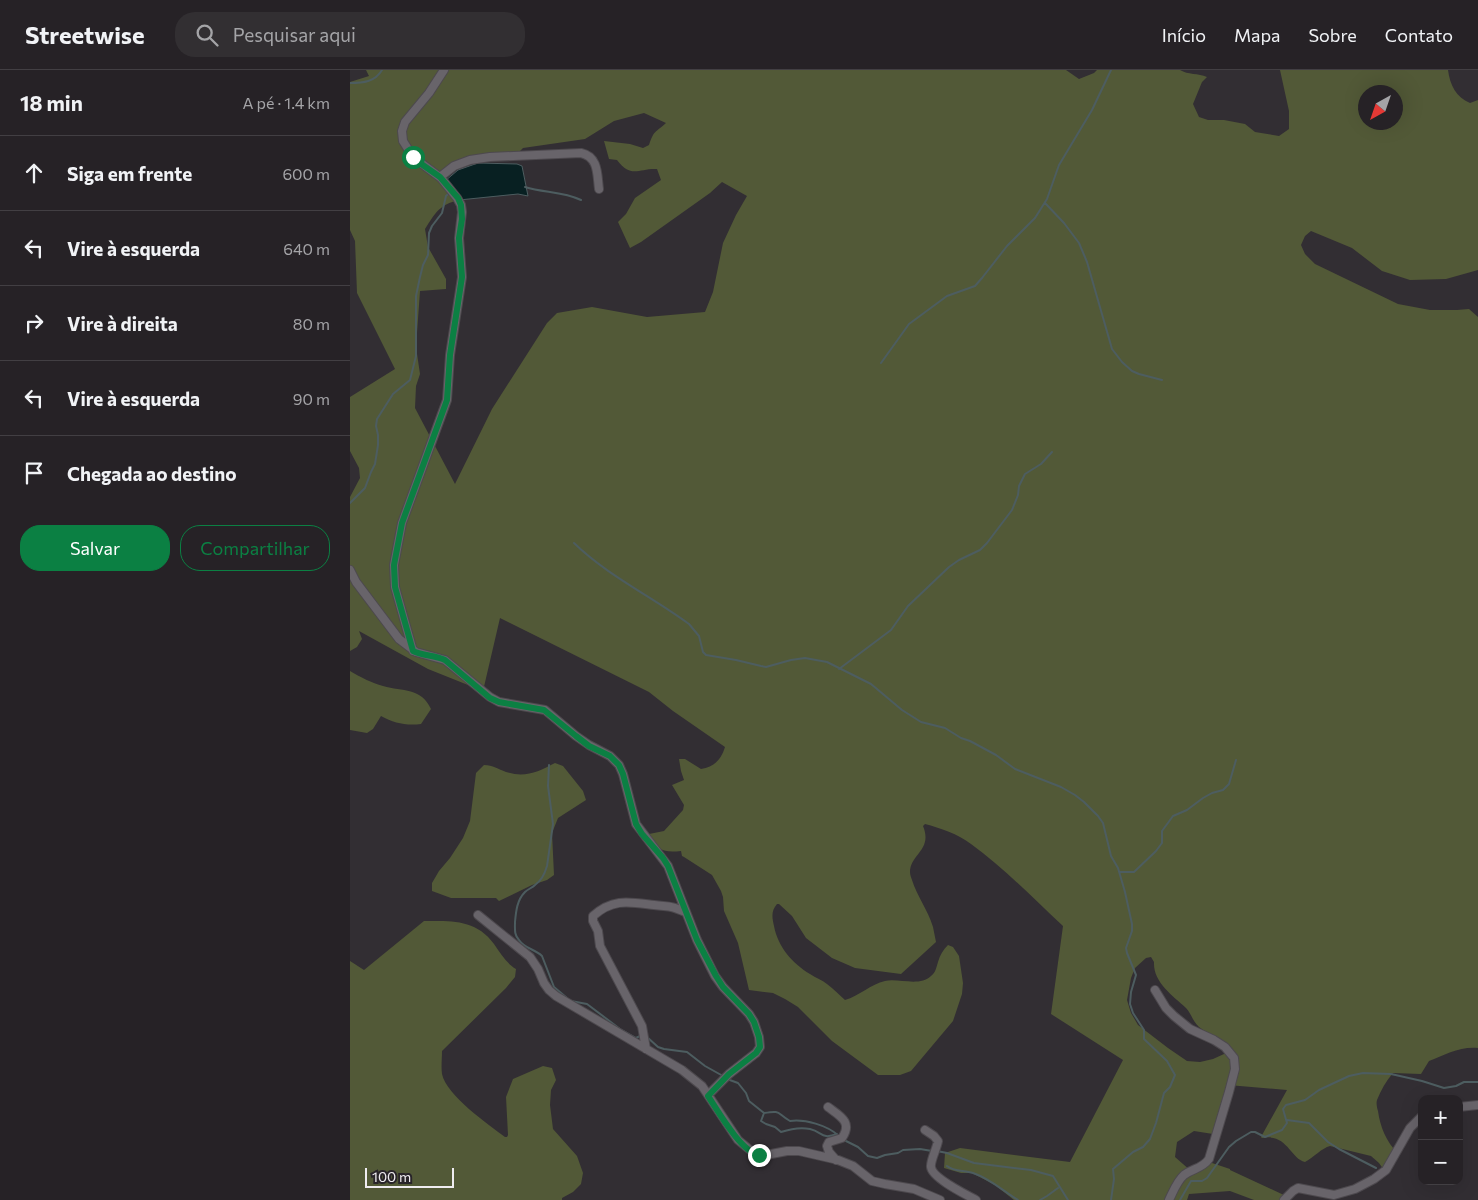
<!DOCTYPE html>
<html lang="pt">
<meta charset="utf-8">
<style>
body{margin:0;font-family:Commissioner,sans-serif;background:#322f32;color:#f1f3f6}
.controls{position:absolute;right:15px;bottom:15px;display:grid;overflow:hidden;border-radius:10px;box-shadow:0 5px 20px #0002}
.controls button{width:45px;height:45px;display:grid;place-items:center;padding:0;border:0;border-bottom:1px solid #423f43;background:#262226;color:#f1f3f6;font:25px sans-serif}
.compass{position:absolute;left:1008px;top:15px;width:45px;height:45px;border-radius:50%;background:#262226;box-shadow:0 5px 20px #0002;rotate:220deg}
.scale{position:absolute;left:15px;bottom:12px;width:89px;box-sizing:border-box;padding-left:5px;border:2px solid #efecf0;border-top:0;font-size:14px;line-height:18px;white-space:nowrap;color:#efecf0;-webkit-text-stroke:4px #282429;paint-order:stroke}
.stop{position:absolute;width:15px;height:15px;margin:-11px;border:4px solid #0b8043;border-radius:50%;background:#fff}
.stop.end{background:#0b8043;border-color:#fff;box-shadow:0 1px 5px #0008}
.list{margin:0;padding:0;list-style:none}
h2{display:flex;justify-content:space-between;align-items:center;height:65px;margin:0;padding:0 20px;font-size:21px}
h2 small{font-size:16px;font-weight:400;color:#a4a4a7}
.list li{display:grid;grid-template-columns:32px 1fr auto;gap:15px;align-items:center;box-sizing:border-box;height:75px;padding:0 20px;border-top:1px solid #423f43}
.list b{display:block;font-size:19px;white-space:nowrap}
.list em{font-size:16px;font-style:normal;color:#a4a4a7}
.actions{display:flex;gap:10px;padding:15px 20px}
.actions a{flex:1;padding:11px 0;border:1px solid #0b8043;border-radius:20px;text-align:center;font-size:18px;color:#0b8043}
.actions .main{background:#0b8043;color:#fff}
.icon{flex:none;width:28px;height:28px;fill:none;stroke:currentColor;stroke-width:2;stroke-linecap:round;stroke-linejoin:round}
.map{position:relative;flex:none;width:1128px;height:1130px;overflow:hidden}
header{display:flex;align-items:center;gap:30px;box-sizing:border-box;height:70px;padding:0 25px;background:#262226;border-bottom:1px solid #423f43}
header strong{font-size:24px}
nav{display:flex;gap:28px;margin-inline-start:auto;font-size:18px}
.search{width:350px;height:45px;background:#322f32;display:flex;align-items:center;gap:12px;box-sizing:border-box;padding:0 18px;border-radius:20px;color:#a4a4a7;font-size:19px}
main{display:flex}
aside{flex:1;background:#262226}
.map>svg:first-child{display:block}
</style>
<header>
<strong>Streetwise</strong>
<div class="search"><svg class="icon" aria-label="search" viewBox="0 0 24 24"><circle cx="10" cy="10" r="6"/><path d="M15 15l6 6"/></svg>Pesquisar aqui</div>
<nav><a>Início</a><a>Mapa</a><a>Sobre</a><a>Contato</a></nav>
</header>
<main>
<aside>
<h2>18 min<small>A pé · 1.4 km</small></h2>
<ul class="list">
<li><svg class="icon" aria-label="ahead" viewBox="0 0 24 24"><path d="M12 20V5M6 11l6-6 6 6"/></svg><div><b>Siga em frente</b></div><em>600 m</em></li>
<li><svg class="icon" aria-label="left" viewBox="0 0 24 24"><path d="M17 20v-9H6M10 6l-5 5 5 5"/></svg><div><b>Vire à esquerda</b></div><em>640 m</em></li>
<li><svg class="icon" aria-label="right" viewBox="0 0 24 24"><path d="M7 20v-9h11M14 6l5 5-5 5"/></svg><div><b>Vire à direita</b></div><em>80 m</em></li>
<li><svg class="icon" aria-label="left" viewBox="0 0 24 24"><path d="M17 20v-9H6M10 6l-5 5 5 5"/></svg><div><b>Vire à esquerda</b></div><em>90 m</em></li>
<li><svg class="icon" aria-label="arrive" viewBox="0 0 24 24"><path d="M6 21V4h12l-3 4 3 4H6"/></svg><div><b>Chegada ao destino</b></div></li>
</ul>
<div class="actions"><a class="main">Salvar</a><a>Compartilhar</a></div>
</aside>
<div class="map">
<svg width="1128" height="1130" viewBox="0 0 1128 1130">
<rect width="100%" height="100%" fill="#322e33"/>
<path fill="#525937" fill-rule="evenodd" d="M16,0H716L729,9L744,3L747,0H830C838,5 848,3 857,7L852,12L843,34L849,47L858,50H874L895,54L905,62L929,66L939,59V41L930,0H1098C1100,15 1106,27 1120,33L1128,30V200L1096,209L1060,210L1032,201L1002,178L961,161L955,166L951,175L955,184L965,194L1048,234L1080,240H1107L1119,239L1128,247V978C1111,976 1094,985 1079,991L1071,1004L1043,1003C1036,1011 1031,1020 1027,1030C1026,1033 1027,1038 1028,1041C1030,1056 1036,1072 1048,1083L1036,1103L1029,1093L1021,1086L980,1076C972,1078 964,1087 955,1092C940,1088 937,1063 912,1068L911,1067L937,1020L878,1015L863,1064L844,1061L827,1072L825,1087L841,1101L859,1092L880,1099V1100L936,1126L932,1130H904L880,1121L839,1124L837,1130H664L645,1115L622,1103H611L594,1098L595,1083L610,1078L720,1092L773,990L701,944L713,856C683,828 654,798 621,774C608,764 590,758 575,754L573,756C583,780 560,784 560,802C560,805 561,807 562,810C567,826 578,840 583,857C584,862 585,867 586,872L551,904L505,898L482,888L456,868L442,846L429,834H427C421,841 422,847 424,856C428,877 442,893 460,904C466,908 472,910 477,914C484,919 489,925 495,930C509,926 521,914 535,911C548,908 570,917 581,906C586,902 586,898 588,892C590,885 593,880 598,875L603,877L609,886L613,913L612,924L603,951L561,1001L550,1005H528L482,971L448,937L435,929L423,923L399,920L388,873L374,841L373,827L371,821L362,805L334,787L332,786L331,781C313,783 309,780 298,766L299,764L314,761L333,740L334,735L322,715L334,710L331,701L329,689H335L351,699C364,697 371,690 375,677L323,641L299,622L150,548L133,621L78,599L9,561L12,569L7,577L0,581V427L10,408L9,398L0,381V327L45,299L7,223L5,171L0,160V12L19,6ZM1016,22H1046V52H1016ZM294,43L316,53C305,63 304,60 299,75L293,78L280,74L254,71L259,89L267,90C281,109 289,98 307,99L311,110L285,128L276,144L268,152L280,178L291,172L360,123L372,112L397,126L386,145L373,173L363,222L355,242L297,247L242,237L207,243L197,253L142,339L105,414L65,338L66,316L70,304L66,277L70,221L96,219V209L78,177L75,159C86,142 89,135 109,130L91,102L122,89L164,87L173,78L235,69L264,51ZM801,887L804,892C803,912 822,925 836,938C841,943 842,950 849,957C859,965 869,967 875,979L874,984L863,989L850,992L837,991L818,978L788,955L781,943L777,930L781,908L785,898L796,888Z
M0,601C10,607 22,613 33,616C53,622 71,617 81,639L71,654C56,656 44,653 31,646L23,659L17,663L0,660Z
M205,693L213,696L233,721L236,730L208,748L202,763L204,805L197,810L182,815L149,831L146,828H101L82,821V813L89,801L100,788L113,768L120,751L126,703L134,695C143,695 148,699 156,702C175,708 188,702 205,693Z
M74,851C101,851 126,849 144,874C151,884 156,893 166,899L165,907L156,918L92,981C92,988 91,997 92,1004C96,1025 139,1055 155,1067H157L158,1065L156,1027L163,1009L193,996L202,998L206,1010L201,1020L200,1035L203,1059L227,1086L233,1103L231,1114L223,1122L212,1128V1130H0V891L14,900Z"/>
<path fill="#082022" stroke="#4d5d60" d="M128,93L167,94L172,96L178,126L168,124L109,130L95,111L108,100Z"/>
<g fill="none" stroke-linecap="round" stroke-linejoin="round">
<path stroke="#4d5d60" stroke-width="2" d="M0,13C13,13 25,12 32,0
M175,117C194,123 212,121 231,130
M695,133L714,153L729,173L737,192L762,279L772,292L782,301L789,304L812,310
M531,293L559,254L597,226L625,216L632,208L657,176L685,148L697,129L709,95L742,40L761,0
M0,433L15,418L21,402L25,394L28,375V365L26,356L27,349L43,324L60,310L66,286V226L70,207L73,195L78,185L79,163L82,156L92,143L96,126L100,122
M224,473C258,506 301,526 339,554L349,566L353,582L356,585L386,590L411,596L416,597L441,590L455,588L477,592L521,614L552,640L571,652L595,658L611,668L620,671L646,685L665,699L711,717L725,725L734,732L748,746L753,753L761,786L768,798L775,822L782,854V861L776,878L777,883L786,905L781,922L780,934L783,943L794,960V969L817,991L825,1005L820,1017L814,1023L806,1053L800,1069L793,1077L783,1082L763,1099L764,1109L761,1130
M489,599L541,560L558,536L599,497L609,490L630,480L637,473L662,440L668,425L669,416L675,404L691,394L702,382
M199,695L198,716L203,754L197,796C195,803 191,811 185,815C182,818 178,819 175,822C167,830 166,841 165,852C165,859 164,865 169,870C175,879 185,879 192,886L204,917L217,928
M769,802H784L806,781L812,773V761L823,746L837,740L853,728L862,723L873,720L879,714L886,690
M221,931L237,934L270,959L286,968L290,966
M297,967L308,977L314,979L337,982L355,996L373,1006
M377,1009L388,1013L396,1023L399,1031L414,1043
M414,1043C432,1040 426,1043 440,1051C455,1049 477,1055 489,1066
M414,1043L411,1051L416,1054L425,1057L431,1062C440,1059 451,1057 460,1059C473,1062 471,1070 487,1064
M937,1050L959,1053L978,1072L989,1079L1026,1098
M492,1069L508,1077L518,1086L527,1088L535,1085L548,1083L553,1080L570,1079L582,1081
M587,1081L597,1083L624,1093L681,1100L703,1106L718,1130
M597,1096C604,1102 614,1100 623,1103C641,1109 653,1121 668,1130
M690,1130L697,1126L708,1118
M830,1130L841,1111H852L857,1108L879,1077L886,1071L901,1062H905L915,1067L932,1060L937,1053L933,1039L936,1035L955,1030L969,1020L999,1006L1013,1003L1041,1004L1072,1011L1094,1018L1106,1016L1114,1012H1128"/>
<defs>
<path id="minor" d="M90,107L104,96L120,90L140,87L231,83C249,87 247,105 249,119
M0,500L6,512L49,569L66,582L95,590L140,627L149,632L195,640L226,666L239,675L260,686L269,695L273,704L286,754L318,796L347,870L365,906L373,917L399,944L404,952L409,967L410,977L406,983L379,1004L358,1025
M63,581L45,517L44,495L52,453L97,330L100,285L112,207L109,168L112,142L111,135L107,128L91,108L63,87L53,71L52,61L55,52L79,23L94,0
M128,845L180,887L188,899L194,913L199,920L206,926L332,1000L352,1016L388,1070L405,1084L416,1085L437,1081H449L488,1090L503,1096L522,1111L535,1114L564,1119L590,1130
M805,920L816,938L824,946L840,959L864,970L875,977L884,988L885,999L879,1022L859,1089C852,1099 843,1098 834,1105C827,1111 823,1122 819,1130
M296,979L292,956L250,876L248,861L243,851V846C263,828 279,832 304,835C319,837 320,835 335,842
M478,1037C490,1046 503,1052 492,1068L479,1072L477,1076L479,1082L486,1090
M1109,1037L1128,1035
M575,1060L584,1066L588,1071C587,1078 580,1091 581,1097C582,1108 617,1125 626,1130
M934,1130L943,1121L948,1118L984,1125L1005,1119L1024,1109L1036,1100L1060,1058L1072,1046"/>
</defs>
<use href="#minor" stroke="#4d494e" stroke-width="10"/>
<use href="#minor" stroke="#68646a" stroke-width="8"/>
</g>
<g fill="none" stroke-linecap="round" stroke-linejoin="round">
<path stroke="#0b8043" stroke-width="6" d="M63,87L67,91L90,107L108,128L111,135L112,149L109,168L112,207L100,285L97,330L52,453L44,495L45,517L63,581C73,586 84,585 95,590L140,628L149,632L194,640L226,666L239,676L260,686L269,695L273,704L286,754L292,764L313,788L318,796L347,870L366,906L373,917L399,944L404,952L409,967L410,977L406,983L379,1004L358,1026C368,1041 391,1082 409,1085"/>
</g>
</svg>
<div class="controls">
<button>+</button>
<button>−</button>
</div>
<svg class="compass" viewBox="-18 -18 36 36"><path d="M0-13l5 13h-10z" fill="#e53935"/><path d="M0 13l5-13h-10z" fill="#a4a4a7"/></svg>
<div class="scale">100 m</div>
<div class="stop" style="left:63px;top:87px"></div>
<div class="stop end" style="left:409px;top:1085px"></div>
</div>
</main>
